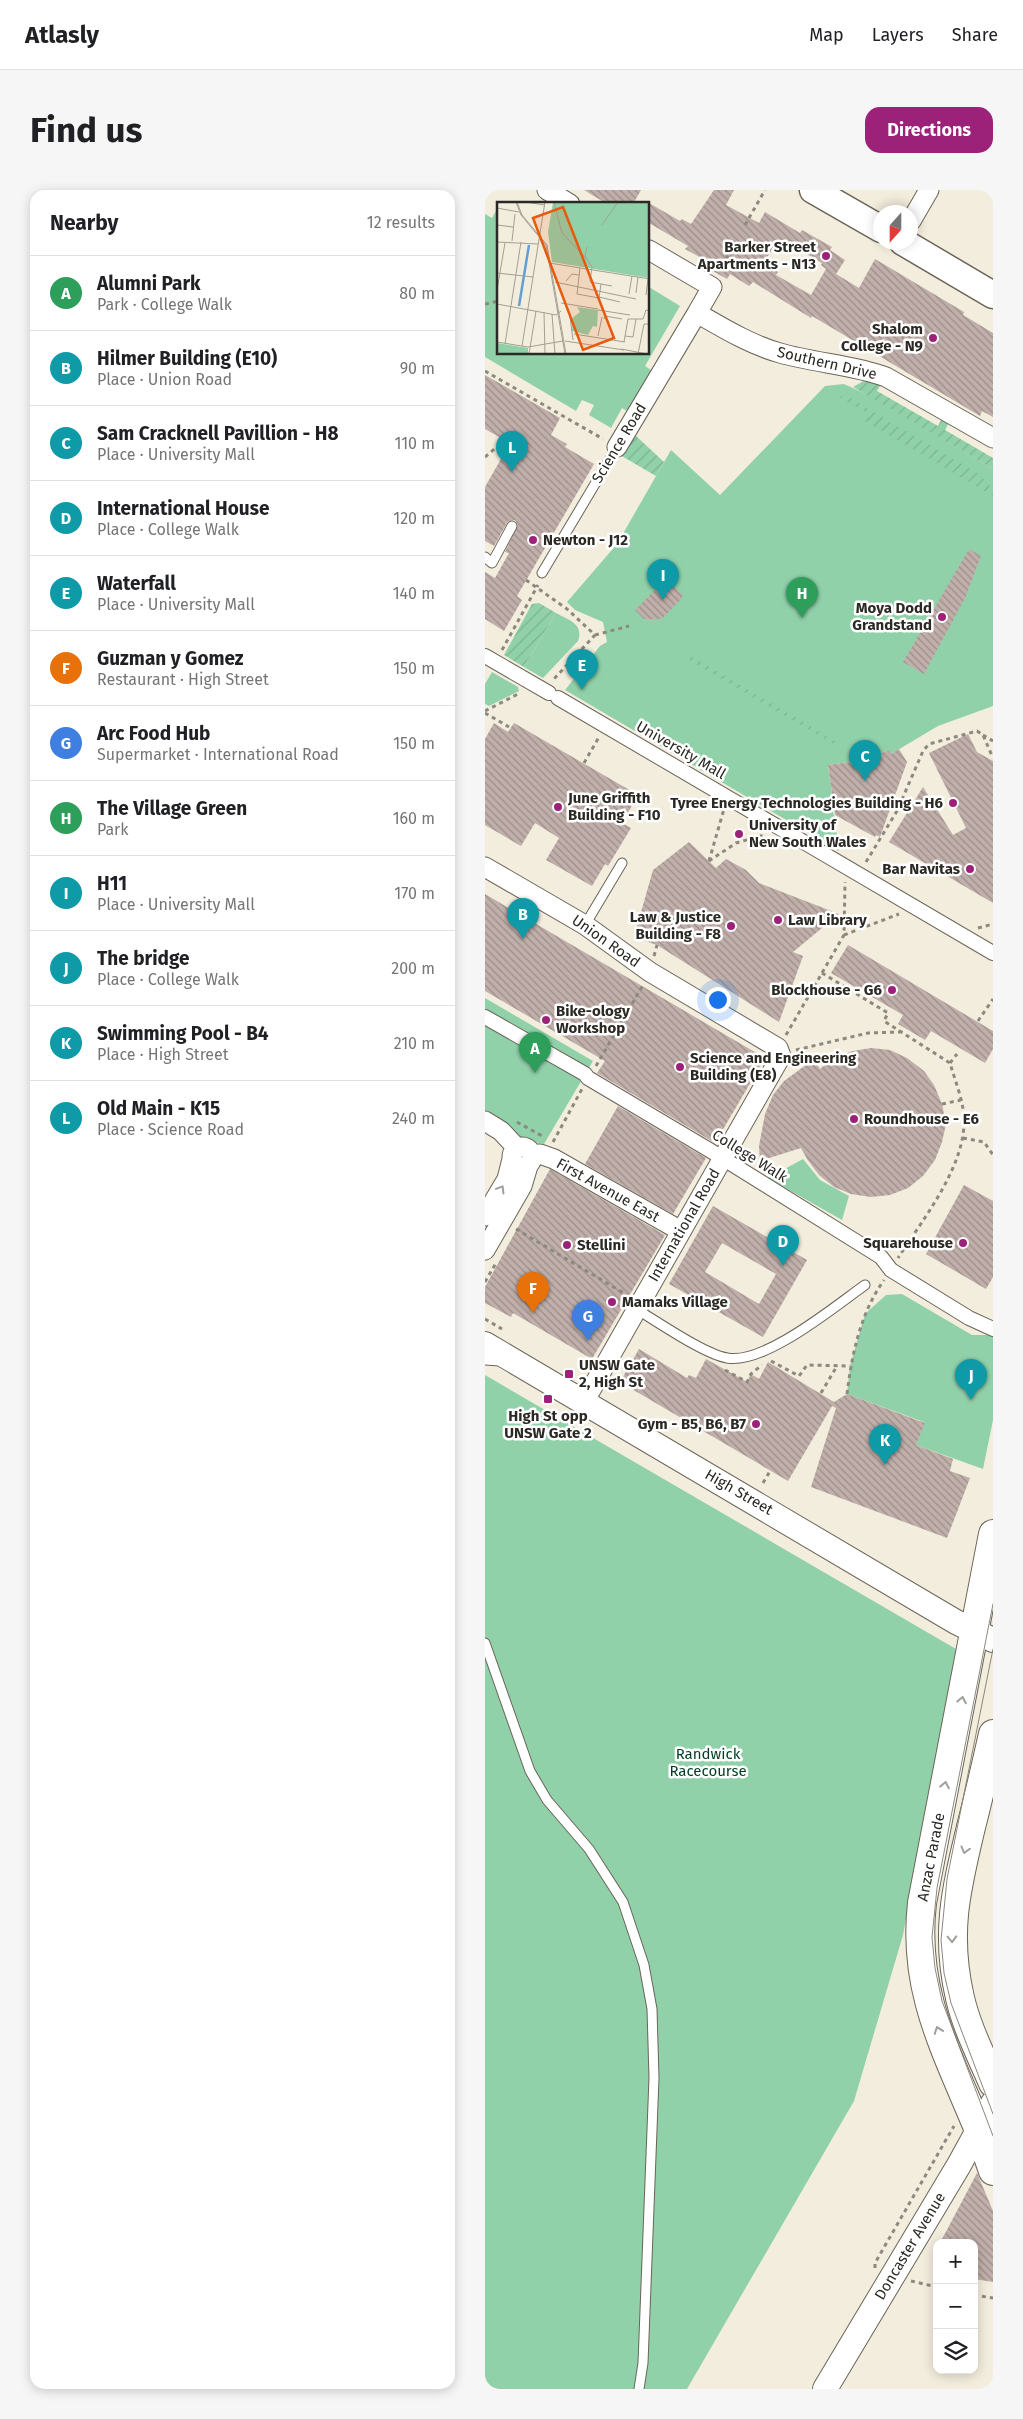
<!DOCTYPE html>
<meta charset="utf-8">
<style>
body{margin:0;font-family:"Fira Sans",sans-serif;background:#f6f6f6;color:#202124}
.controls{position:absolute;right:15px;bottom:15px;display:grid;overflow:hidden;border-radius:10px;box-shadow:0 2px 12px #0003}
.controls button{width:45px;height:45px;display:grid;place-items:center;padding:0;border:0;border-bottom:1px solid #e0e0e0;background:#fff;color:#202124;font:25px sans-serif}
.compass{position:absolute;left:388px;top:15px;width:45px;height:45px;border-radius:50%;background:#fff;box-shadow:0 2px 12px #0003;rotate:201deg}
.you{position:absolute;left:232px;top:809px;width:18px;height:18px;margin:-12px;border:4px solid #fff;border-radius:50%;background:#1a73e8;box-shadow:0 0 0 8px #1a73e833}
.badge{display:grid;place-items:center;width:32px;height:32px;border-radius:50%;background:#9c2179;color:#fff;font-size:16px;font-weight:700}
.pin{position:absolute;translate:-50% -41px;filter:drop-shadow(0 1px 2px #0008)}
.pin::after{content:'';position:absolute;top:26px;width:18px;height:15px;background:inherit;clip-path:polygon(0 0,100% 0,50% 100%)}
.list{margin:0;padding:0;list-style:none}
h2{display:flex;justify-content:space-between;align-items:center;height:65px;margin:0;padding:0 20px;font-size:21px}
h2 small{font-size:16px;font-weight:400;color:#757577}
.list li{display:grid;grid-template-columns:32px 1fr auto;gap:15px;align-items:center;box-sizing:border-box;height:75px;padding:0 20px;border-top:1px solid #e0e0e0}
.list b{display:block;font-size:19px;white-space:nowrap}
.list p{margin:0;font-size:16px;white-space:nowrap;color:#757577}
.list em{font-size:16px;font-style:normal;color:#757577}
.icon{flex:none;width:28px;height:28px;fill:none;stroke:currentColor;stroke-width:2;stroke-linecap:round;stroke-linejoin:round}
.map{position:relative;flex:none;width:508px;height:2199px;overflow:hidden;border-radius:15px}
header{display:flex;align-items:center;gap:30px;box-sizing:border-box;height:70px;padding:0 25px;background:#fff;border-bottom:1px solid #e0e0e0}
header strong{font-size:24px}
nav{display:flex;gap:28px;margin-inline-start:auto;font-size:18px}
.intro{display:flex;align-items:center;justify-content:space-between;box-sizing:border-box;height:120px;padding:0 30px}
h1{margin:0;font-size:35px}
.button{padding:12px 22px;border-radius:15px;background:#9c2179;color:#fff;font-size:18px;font-weight:700}
main{display:flex;gap:30px;padding:0 30px}
aside{flex:1;background:#fff;border-radius:15px;box-shadow:0 2px 12px #0003}
.map>svg:first-child{display:block}
</style>
<header>
<strong>Atlasly</strong>
<nav><a>Map</a><a>Layers</a><a>Share</a></nav>
</header>
<div class="intro"><h1>Find us</h1><a class="button">Directions</a></div>
<main>
<aside>
<h2>Nearby<small>12 results</small></h2>
<ul class="list">
<li><span class="badge" style="background:#2e9e5b">A</span><div><b>Alumni Park</b><p>Park · College Walk</p></div><em>80 m</em></li>
<li><span class="badge" style="background:#0f9aa8">B</span><div><b>Hilmer Building (E10)</b><p>Place · Union Road</p></div><em>90 m</em></li>
<li><span class="badge" style="background:#0f9aa8">C</span><div><b>Sam Cracknell Pavillion - H8</b><p>Place · University Mall</p></div><em>110 m</em></li>
<li><span class="badge" style="background:#0f9aa8">D</span><div><b>International House</b><p>Place · College Walk</p></div><em>120 m</em></li>
<li><span class="badge" style="background:#0f9aa8">E</span><div><b>Waterfall</b><p>Place · University Mall</p></div><em>140 m</em></li>
<li><span class="badge" style="background:#e8710a">F</span><div><b>Guzman y Gomez</b><p>Restaurant · High Street</p></div><em>150 m</em></li>
<li><span class="badge" style="background:#3f7fe0">G</span><div><b>Arc Food Hub</b><p>Supermarket · International Road</p></div><em>150 m</em></li>
<li><span class="badge" style="background:#2e9e5b">H</span><div><b>The Village Green</b><p>Park</p></div><em>160 m</em></li>
<li><span class="badge" style="background:#0f9aa8">I</span><div><b>H11</b><p>Place · University Mall</p></div><em>170 m</em></li>
<li><span class="badge" style="background:#0f9aa8">J</span><div><b>The bridge</b><p>Place · College Walk</p></div><em>200 m</em></li>
<li><span class="badge" style="background:#0f9aa8">K</span><div><b>Swimming Pool - B4</b><p>Place · High Street</p></div><em>210 m</em></li>
<li><span class="badge" style="background:#0f9aa8">L</span><div><b>Old Main - K15</b><p>Place · Science Road</p></div><em>240 m</em></li>
</ul>
</aside>
<div class="map">
<svg width="508" height="2199" viewBox="0 0 508 2199">
<defs>
<pattern id="garden-furrows" width="10" height="10" patternUnits="userSpaceOnUse" patternTransform="scale(1.25)"><rect width="10" height="10" fill="#90d1aa"/><path d="M-1 1l2-2M0 10L10 0M9 11l2-2" fill="none" stroke="#7cb392"/></pattern>
<pattern id="building-back-hatch" width="6" height="6" patternUnits="userSpaceOnUse" patternTransform="scale(1.25)"><rect width="6" height="6" fill="#c0afaa"/><path d="M-1 5l2 2M0 0l6 6M5-1l2 2" fill="none" stroke="#9c8e8a"/></pattern>
</defs>
<rect width="100%" height="100%" fill="#f3eddd"/>
<path fill="#90d1aa" d="M14,15V164H164V97L195,116L160,176L169,182L142,221L137,218L126,238L104,225L109,215L97,210L91,221L0,167V24L7,28Z
M359,194L385,206L508,279V516L453,536L406,564L403,560L388,567L387,565L365,572L343,575L349,619L347,620L349,625L354,661L80,500L115,456L122,452L118,432L90,420L82,412L132,354L186,260L235,305L340,196Z
M71,423C84,430 99,434 93,451L58,488L39,477Z
M7,482L33,497L34,501L4,516L0,514V494Z
M0,808L108,871L59,954L33,949L0,926Z
M318,969L335,990L364,1006L357,1030L283,988Z
M417,1104L487,1145H508V1230L498,1279L431,1255L439,1232L362,1204L365,1176L380,1124L401,1105Z
M0,1185L471,1459L418,1745L369,1911L202,2199H0Z"/>
<path fill="url(#garden-furrows)" d="M384,188L398,191L392,201L453,236L458,226L465,230L460,240L508,268V279L368,197Z
M352,206L365,208L494,284L506,297L508,306L378,230L382,223Z
M151,246L179,272L171,286L135,265L146,247Z
M54,413L71,423L39,477L19,465L47,414Z
M206,466L352,552L350,555L204,470Z"/>
<path fill="url(#building-back-hatch)" fill-rule="evenodd" d="M99,0H156L148,14H122Z
M229,0H249L241,15L274,33L280,22L315,43L317,40L347,57L345,60L360,70L351,84L374,98L390,69L479,122L478,125L508,143V227L497,221L495,226L327,126L326,128L268,92L264,96L245,84L242,89L217,75L220,70L200,59L203,56L164,33V13L195,31L197,29L206,34ZM293,50L307,58L308,56L337,73L336,75L341,79L326,105L291,85L293,82L278,74Z
M0,185L75,228L66,245L82,254L80,257L109,274L32,406L37,410L19,441L0,429V382L10,388L24,363L20,362L33,335L30,330L23,331L9,356L0,351V297L25,253L0,239Z
M484,359L496,366L480,408L439,484L418,472Z
M181,389L197,404V408L177,429H159L150,420Z
M9,533L23,542L29,533L153,605L137,633L146,638L123,676L120,674L107,696L61,670L74,648L50,633L36,656L0,635V549Z
M483,544L492,562L508,571V713L404,652L438,597L468,645L481,638L444,563Z
M414,559L422,572L395,647L391,645L390,647L350,625L343,575L365,572L388,565V567L403,560L406,564Z
M204,652L231,678L241,669L261,680L274,693L354,724L308,762L318,766L294,832L172,755L149,747L168,680Z
M0,704L280,868L230,953L112,883L120,871L0,801Z
M363,755L508,841V859L500,873L446,841L440,850L413,834L418,825L346,783Z
M386,858L405,860L422,868L439,881L449,895L457,914L461,934L457,952L450,970L438,986L423,998L405,1005L386,1007L366,1004L349,997L334,985L322,969L316,958L275,971L274,956L280,924L288,905L299,891L329,869L335,879L349,867L368,861Z
M133,916L221,968L188,1024L100,974Z
M65,979L180,1045L107,1169L28,1123L26,1127L0,1113V1097Z
M479,995L508,1011V1087L501,1099L441,1064Z
M228,1016L322,1070L278,1147L184,1094ZM237,1053L291,1084L274,1114L220,1082Z
M154,1159L202,1188L204,1185L211,1188L221,1169L262,1192L266,1184L274,1189L283,1172L349,1212L362,1204L440,1233L431,1255L468,1269L465,1281L485,1288L462,1348L326,1297L351,1218L347,1216L303,1291L135,1192Z
M492,1983L508,2021V2092L489,2089V2053H455Z"/>
<g fill="none" stroke-linecap="round" stroke-linejoin="round">
<defs>
<path id="service" d="M0,367L7,373L27,336
M57,383L132,257
M100,735L137,673
M151,1119C173,1132 219,1164 242,1168C279,1175 349,1117 380,1095
M0,1170L15,1171
M0,1453L45,1581L62,1610L104,1659L138,1712L159,1775L167,1819L169,1888L158,2173L154,2199"/>
<path id="pedestrian" d="M0,466L64,503
M73,508L508,763
M0,827L100,884L103,888L226,961L396,1067L406,1080L484,1128L508,1139"/>
<path id="minor" d="M62,0L85,14
M426,31L444,0
M164,60L227,97L212,123C238,138 266,155 295,163C329,173 371,175 401,187L508,248
M132,257L212,123
M0,677L100,735L165,782L293,858L296,866L99,1212
M0,931L16,941L32,958
M27 967a10 10 0 1 1 20 0a10 10 0 1 1-20 0Z
M48,965L55,964L69,969L196,1041
M0,1026L22,989L27,969
M0,1060L37,996L43,976"/>
<path id="tertiary" d="M0,1154L471,1432L508,1450
M340,2199L474,1975L508,1913"/>
<path id="secondary" d="M328,0L396,39
M418,52L508,105"/>
<path id="primary" d="M508,1344L437,1713C427,1800 461,1860 493,1938C498,1952 503,1967 508,1981
M508,1544C501,1575 494,1606 486,1637C471,1700 460,1743 475,1808C482,1838 496,1865 508,1893"/>
</defs>
<use href="#service" stroke="#6b6558" stroke-width="11"/>
<use href="#pedestrian" stroke="#6b6558" stroke-width="16"/>
<use href="#minor" stroke="#6b6558" stroke-width="21"/>
<use href="#tertiary" stroke="#6b6558" stroke-width="26"/>
<use href="#secondary" stroke="#6b6558" stroke-width="29"/>
<use href="#primary" stroke="#6b6558" stroke-width="30"/>
<path stroke="#8d897f" stroke-width="3" stroke-dasharray="4 4" stroke-linecap="butt" d="M260,35L280,0
M241,69L251,50
M0,114L14,111
M0,181L118,249
M0,267L20,250L27,239
M41,390L82,419L110,445L68,490
M110,445L144,436
M17,460L53,395
M0,521L35,503
M0,523L24,537
M498,545L508,551
M99,573L114,547
M224,671L251,653L279,645
M224,671L239,619
M381,672L412,621L438,561L444,554L492,541L498,545L508,568
M493,738L508,734
M359,745L414,724
M169,766L172,755
M337,783L403,823L399,831L465,873C470,891 478,909 479,928C481,976 438,1029 413,1068
M493,831L508,809
M301,845L359,745L360,692
M311,860L383,843L416,842
M465,873L472,864
M111,876L158,795
M457,914L476,910
M32,932L59,947
M478,948L499,952L508,965
M68,952L97,899
M31,1039L142,1105
M0,1092L11,1073
M0,1129L17,1139
M286,1171L314,1186L322,1175L365,1176
M240,1180L262,1192L266,1184L277,1175
M336,1203L352,1176
M362,1204C367,1164 375,1124 399,1090
M278,1293L285,1281
M390,2078V2073L469,1936
M426,2091L452,2097
M489,2105L508,2108"/>
<use href="#service" stroke="#fff" stroke-width="9"/>
<use href="#pedestrian" stroke="#fff" stroke-width="14"/>
<use href="#minor" stroke="#fff" stroke-width="19"/>
<use href="#tertiary" stroke="#fff" stroke-width="24"/>
<use href="#secondary" stroke="#fff" stroke-width="26"/>
<use href="#primary" stroke="#fff" stroke-width="28"/>
<path stroke="#8b877d" stroke-width="1" d="M508,1414L452,1698L447,1747L450,1778L457,1811L508,1946
M508,1459L462,1689L456,1750L459,1783L466,1813L508,1924"/>
</g>
<defs><path id="oneway-chevron" d="M-2-3.5L2.5 0L-2 3.5" fill="none" stroke-width="1.6" stroke-linecap="round" stroke-linejoin="round" transform="scale(1.25)"/></defs>
<g stroke="#a09f9c">
<use href="#oneway-chevron" transform="translate(16 999) rotate(-59)"/>
<use href="#oneway-chevron" transform="translate(477 1510) rotate(-79)"/>
<use href="#oneway-chevron" transform="translate(460 1595) rotate(-79)"/>
<use href="#oneway-chevron" transform="translate(480 1660) rotate(105)"/>
<use href="#oneway-chevron" transform="translate(467 1749) rotate(88)"/>
<use href="#oneway-chevron" transform="translate(453 1840) rotate(-110)"/>
</g>
<g fill="#9c2179" stroke="#fff" stroke-width="2">
<circle cx="341" cy="66" r="5"/>
<circle cx="448" cy="148" r="5"/>
<circle cx="48" cy="350" r="5"/>
<circle cx="457" cy="427" r="5"/>
<circle cx="468" cy="613" r="5"/>
<circle cx="73" cy="617" r="5"/>
<circle cx="254" cy="644" r="5"/>
<circle cx="485" cy="679" r="5"/>
<circle cx="293" cy="730" r="5"/>
<circle cx="246" cy="736" r="5"/>
<circle cx="407" cy="800" r="5"/>
<circle cx="61" cy="830" r="5"/>
<circle cx="195" cy="877" r="5"/>
<circle cx="369" cy="929" r="5"/>
<circle cx="478" cy="1053" r="5"/>
<circle cx="82" cy="1055" r="5"/>
<circle cx="127" cy="1112" r="5"/>
<rect x="79" y="1179" width="10" height="10" rx="2.5"/>
<rect x="58" y="1204" width="10" height="10" rx="2.5"/>
<circle cx="271" cy="1234" r="5"/>
</g>
<g text-anchor="middle" stroke-width="5" stroke-linejoin="round" paint-order="stroke">
<g font-size="15" font-weight="bold" fill="#2b2924" stroke="#fff" text-anchor="start">
<text x="331" y="62" text-anchor="end">Barker Street<tspan x="331" dy="17">Apartments - N13</tspan></text>
<text x="438" y="144" text-anchor="end">Shalom<tspan x="438" dy="17">College - N9</tspan></text>
<text x="58" y="355">Newton - J12</text>
<text x="447" y="423" text-anchor="end">Moya Dodd<tspan x="447" dy="17">Grandstand</tspan></text>
<text x="83" y="613">June Griffith<tspan x="83" dy="17">Building - F10</tspan></text>
<text x="458" y="618" text-anchor="end">Tyree Energy Technologies Building - H6</text>
<text x="264" y="640">University of<tspan x="264" dy="17">New South Wales</tspan></text>
<text x="475" y="684" text-anchor="end">Bar Navitas</text>
<text x="236" y="732" text-anchor="end">Law &amp; Justice<tspan x="236" dy="17">Building - F8</tspan></text>
<text x="303" y="735">Law Library</text>
<text x="397" y="805" text-anchor="end">Blockhouse - G6</text>
<text x="71" y="826">Bike-ology<tspan x="71" dy="17">Workshop</tspan></text>
<text x="205" y="873">Science and Engineering<tspan x="205" dy="17">Building (E8)</tspan></text>
<text x="379" y="934">Roundhouse - E6</text>
<text x="468" y="1058" text-anchor="end">Squarehouse</text>
<text x="92" y="1060">Stellini</text>
<text x="137" y="1117">Mamaks Village</text>
<text x="94" y="1180">UNSW Gate<tspan x="94" dy="17">2, High St</tspan></text>
<text x="63" y="1231" text-anchor="middle">High St opp<tspan x="63" dy="17">UNSW Gate 2</tspan></text>
<text x="261" y="1239" text-anchor="end">Gym - B5, B6, B7</text>
</g>
<g font-size="15" fill="#2b2924" stroke="#fff">
<text transform="translate(342 173) rotate(13)" y="5">Southern Drive</text>
<text transform="translate(134 253) rotate(-59)" y="5">Science Road</text>
<text transform="translate(196 560) rotate(30)" y="5">University Mall</text>
<text transform="translate(121 751) rotate(35)" y="5">Union Road</text>
<text transform="translate(265 966) rotate(32)" y="5">College Walk</text>
<text transform="translate(123 1000) rotate(29)" y="5">First Avenue East</text>
<text transform="translate(199 1035) rotate(-60)" y="5">International Road</text>
<text transform="translate(254 1302) rotate(30)" y="5">High Street</text>
<text transform="translate(446 1667) rotate(-79)" y="5">Anzac Parade</text>
<text transform="translate(425 2056) rotate(-59)" y="5">Doncaster Avenue</text>
</g>
<g font-size="15" fill="#003f23" stroke="#fff">
<text x="223" y="1569">Randwick<tspan x="223" dy="17">Racecourse</tspan></text>
</g>
</g>
<g transform="translate(12 12)">
<rect width="152" height="152" fill="#f3eddd"/>
<path d="M56,0H152V76L55,60L51,30ZM80,105L101,108L100,125L96,124L91,133L75,129L74,117L83,110ZM0,141L31,146V152H0Z" fill="#90d1aa"/>
<path fill="none" stroke="#639fd4" stroke-width="2.5" d="M22,104L32,43"/>
<path fill="none" stroke="#a39f93" stroke-width="1" d="M19,0L24,13L49,43L68,152M20,0L25,13L50,43L69,152M28,0L48,3M57,0L65,31L89,56M0,6L22,10M0,23L16,25M105,23L121,0M15,39L18,12M0,40L41,42M90,45L88,54L95,65L93,79M52,61L153,77M83,66L80,92L102,96L104,82M0,71L36,75M69,79L75,72L82,73M58,80L139,97M93,80L115,84M0,88L8,41M139,91L141,75M132,92L135,74M149,93L151,77M102,95L123,100M64,101L101,107M0,102L59,113L64,109M101,108L133,113M47,110L48,152M55,112L58,152M73,115L76,138M107,117L108,114L125,117M77,132L128,140M101,134L105,115M128,134L136,135L139,117M68,139L127,148M0,140L31,145L66,139M127,140L131,117H146L149,108L153,109M8,142L24,40M25,144L48,0M124,147L150,152M32,152L39,109M141,152L147,122H153"/>
<path fill="#e8590c" fill-opacity="0.15" stroke="#e8590c" stroke-width="2.5" d="M66,5L117,136L86,148L36,16Z"/>
<rect width="152" height="152" fill="none" stroke="#2b2924" stroke-width="2.5"/>
</g>
</svg>
<div class="controls">
<button>+</button>
<button>−</button>
<button><svg class="icon" aria-label="layers" viewBox="0 0 24 24"><path d="M12 4l9 5-9 5-9-5zM3 14l9 5 9-5"/></svg></button>
</div>
<svg class="compass" viewBox="-18 -18 36 36"><path d="M0-13l5 13h-10z" fill="#e53935"/><path d="M0 13l5-13h-10z" fill="#757577"/></svg>
<div class="you"></div>
<div class="pin badge" style="left:50px;top:883px;background:#2e9e5b">A</div>
<div class="pin badge" style="left:38px;top:749px;background:#0f9aa8">B</div>
<div class="pin badge" style="left:380px;top:591px;background:#0f9aa8">C</div>
<div class="pin badge" style="left:298px;top:1076px;background:#0f9aa8">D</div>
<div class="pin badge" style="left:97px;top:500px;background:#0f9aa8">E</div>
<div class="pin badge" style="left:48px;top:1123px;background:#e8710a">F</div>
<div class="pin badge" style="left:103px;top:1151px;background:#3f7fe0">G</div>
<div class="pin badge" style="left:317px;top:428px;background:#2e9e5b">H</div>
<div class="pin badge" style="left:178px;top:410px;background:#0f9aa8">I</div>
<div class="pin badge" style="left:486px;top:1210px;background:#0f9aa8">J</div>
<div class="pin badge" style="left:400px;top:1275px;background:#0f9aa8">K</div>
<div class="pin badge" style="left:27px;top:282px;background:#0f9aa8">L</div>
</div>
</main>
